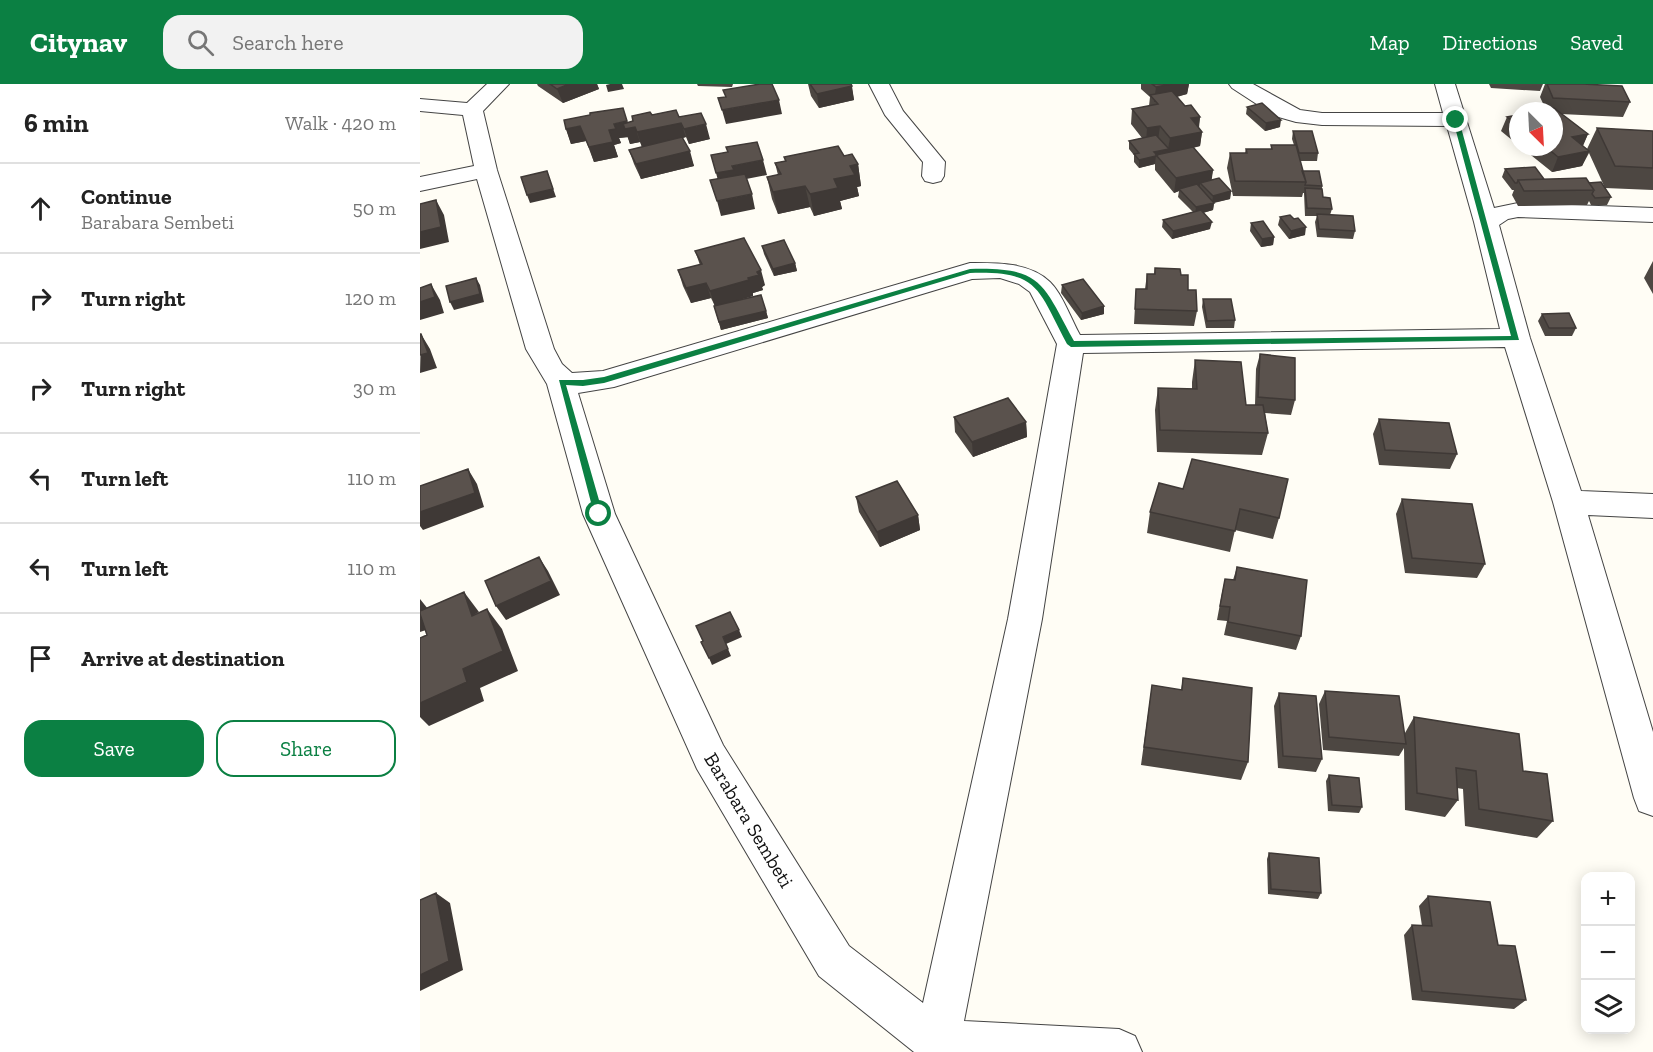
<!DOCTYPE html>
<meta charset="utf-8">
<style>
body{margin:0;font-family:"Zilla Slab",serif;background:#f2f2f2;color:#222}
.controls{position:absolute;right:18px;bottom:18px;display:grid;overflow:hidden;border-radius:12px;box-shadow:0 3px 15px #0003}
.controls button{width:54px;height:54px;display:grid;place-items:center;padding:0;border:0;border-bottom:2px solid #e0e0e0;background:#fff;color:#222;font:30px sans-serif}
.compass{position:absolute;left:1089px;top:18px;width:54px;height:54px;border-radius:50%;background:#fff;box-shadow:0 3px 15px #0003;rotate:156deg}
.stop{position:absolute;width:18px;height:18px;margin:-14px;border:4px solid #0b8043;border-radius:50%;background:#fff}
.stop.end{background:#0b8043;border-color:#fff;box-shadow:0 2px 6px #0008}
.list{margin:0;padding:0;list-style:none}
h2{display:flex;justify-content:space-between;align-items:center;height:78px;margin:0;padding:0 24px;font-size:26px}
h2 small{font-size:20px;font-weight:400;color:#767676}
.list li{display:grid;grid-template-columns:39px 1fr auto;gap:18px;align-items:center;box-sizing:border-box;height:90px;padding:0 24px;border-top:2px solid #e0e0e0}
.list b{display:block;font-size:22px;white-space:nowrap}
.list p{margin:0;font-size:20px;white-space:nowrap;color:#767676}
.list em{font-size:20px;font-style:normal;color:#767676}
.actions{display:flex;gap:12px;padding:18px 24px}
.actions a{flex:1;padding:14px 0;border:2px solid #0b8043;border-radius:18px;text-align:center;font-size:21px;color:#0b8043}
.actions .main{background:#0b8043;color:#fff}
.icon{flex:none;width:33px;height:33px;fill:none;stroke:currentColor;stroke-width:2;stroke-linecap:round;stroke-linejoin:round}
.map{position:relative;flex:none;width:1233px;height:968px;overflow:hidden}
header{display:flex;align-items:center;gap:36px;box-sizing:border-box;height:84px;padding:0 30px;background:#0b8043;color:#fff}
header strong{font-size:28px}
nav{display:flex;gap:33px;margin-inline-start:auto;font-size:21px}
.search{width:420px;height:54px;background:#f2f2f2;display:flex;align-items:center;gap:15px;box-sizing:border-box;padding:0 21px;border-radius:18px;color:#767676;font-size:22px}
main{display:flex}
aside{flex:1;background:#fff}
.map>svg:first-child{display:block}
</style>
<header>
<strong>Citynav</strong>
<div class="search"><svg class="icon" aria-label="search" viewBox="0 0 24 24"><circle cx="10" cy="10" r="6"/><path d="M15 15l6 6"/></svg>Search here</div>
<nav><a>Map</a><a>Directions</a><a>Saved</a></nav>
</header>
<main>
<aside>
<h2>6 min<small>Walk · 420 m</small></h2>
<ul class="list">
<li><svg class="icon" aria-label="ahead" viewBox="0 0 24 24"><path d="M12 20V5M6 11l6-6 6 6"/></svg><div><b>Continue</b><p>Barabara Sembeti</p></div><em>50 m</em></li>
<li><svg class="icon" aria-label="right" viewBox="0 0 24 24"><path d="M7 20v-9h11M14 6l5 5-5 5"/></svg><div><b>Turn right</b></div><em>120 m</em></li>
<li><svg class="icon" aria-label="right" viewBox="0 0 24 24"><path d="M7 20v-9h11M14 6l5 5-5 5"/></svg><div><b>Turn right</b></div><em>30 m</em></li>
<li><svg class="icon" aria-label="left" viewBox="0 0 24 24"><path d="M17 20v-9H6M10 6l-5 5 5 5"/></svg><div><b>Turn left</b></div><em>110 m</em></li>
<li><svg class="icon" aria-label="left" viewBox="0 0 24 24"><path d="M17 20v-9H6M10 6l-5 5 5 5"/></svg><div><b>Turn left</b></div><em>110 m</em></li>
<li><svg class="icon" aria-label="arrive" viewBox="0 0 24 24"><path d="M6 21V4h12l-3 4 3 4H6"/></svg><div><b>Arrive at destination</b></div></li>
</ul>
<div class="actions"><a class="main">Save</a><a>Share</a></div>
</aside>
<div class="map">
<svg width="1233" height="968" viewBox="0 0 1233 968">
<rect width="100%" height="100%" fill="#fffdf5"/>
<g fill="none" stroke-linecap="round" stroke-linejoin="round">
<defs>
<path id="minor" d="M67,0H89L63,27L77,86L134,265L142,280L152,289L183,287L550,179C576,179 610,178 630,198C643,211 651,235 660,251L1080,245L1054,138L1027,42L902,41L876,38L855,32L812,4L809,0H833L880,26L902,29H1023L1015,0H1035L1074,124L1098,119L1233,124V138L1098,133L1088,135L1079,141L1110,254L1161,407L1233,410V434L1168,431L1233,648V732L1219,727L1214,714L1133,418L1085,263L663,269L622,535L544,937L699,945L715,952L722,968H494L399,892L277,685L163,430L127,300L106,265L57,95L0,107V93L54,82L43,31L0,27V15L47,19ZM580,194L599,200L610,208L637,260L588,535L503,919L429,862L303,661L195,430L158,309L194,303L552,195Z
M449,0H469L483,27L525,78L524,92L521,97L513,99L505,97L502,92L503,78L465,31Z"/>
</defs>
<use href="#minor" stroke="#444" stroke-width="2"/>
<use href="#minor" fill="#fff" fill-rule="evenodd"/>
</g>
<path fill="#4d4742" d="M117,0H177L179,5L143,19L118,2Z
M277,0H313L312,3L278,2Z
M388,0H431L434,16L399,24L391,12Z
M721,0H769L767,10L757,13L765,22L780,33L779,44L782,48L780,62L773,64L793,86L791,96L811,107L810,115L794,119L793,126L783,129L790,145L752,155L742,143L743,136L773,128L758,113L759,107L754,109L735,86V80L719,84L714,78V71L709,65V57L722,54L711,40L712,25L729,22L730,13L721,5Z
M1069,0H1123L1120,7L1071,4Z
M1125,0H1162L1210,18L1203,33L1141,30L1168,50L1163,62L1167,65L1177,44L1233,47V106L1185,104L1169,69L1162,82L1132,88L1101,63H1134L1126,26L1120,13Z
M827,23L860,43L845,47L826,30Z
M232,31L259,33L290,55L269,60L266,53L263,54L274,82L221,95L214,80L209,66L222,63L220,58L210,60L208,53L199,54L201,59L194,61L198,73L174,78L166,57L151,60L146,45L208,39Z
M1098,31V61L1081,47L1087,33Z
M873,47L898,69L897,77H880L882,87L902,102V105L903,113L912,125L910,131L935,147L933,155L897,153L895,138L897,132H885L884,109H883L882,113L813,112L807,84L810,69H825L826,65H851V61H874L872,55Z
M424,72L438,80L441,102L437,103L439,112L420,117L422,125L394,132L390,123L358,130L352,115L347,93L358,91L355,79L365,77L364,73Z
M1085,85L1124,95L1169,99L1191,113L1187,121H1171L1169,117L1167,121L1098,122L1092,111L1094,106H1092L1082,93Z
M860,133L885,151L869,155L858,141Z
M831,139L854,153L853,161L841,163L830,147Z
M342,162L375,179L377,187L354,192L344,170Z
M275,167L345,201L342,203L343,206L333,209V212L301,221L346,227L348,234L301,246L294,222H295L291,214L271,219L263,202L258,186L280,181Z
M1233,177V210L1224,194Z
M735,184L761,191L768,206L777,227L774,242L714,240L716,205H725L727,190H734Z
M642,201L684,230L661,236L641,209Z
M783,215L815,236L814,244H786L782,223Z
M1122,230L1156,244L1152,252H1125L1118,237Z
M840,270L875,316L871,331L845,329L848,349L842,371L737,368L735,326L738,304L772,305V298L775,276L826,321H835L836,285Z
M534,333L606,338L607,353L553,373L535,348Z
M959,335L1037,370L1030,385L959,381L953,350Z
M739,399L859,434L853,455L815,446L810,468L727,449L730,428Z
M436,413L498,431L500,446L460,463L439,428Z
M982,415L1065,480L1057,494L985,489L976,430Z
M817,483L881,552L876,566L804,551L807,537L797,536L802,509L805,495L813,496Z
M763,594L828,678L821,696L721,681L732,601L761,606Z
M905,607L985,649L994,633L1103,687L1133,737L1117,754L1045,742L1043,705L1037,704L1038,716L1025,733L985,726L984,664L979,672L903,666L899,620Z
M859,609L902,675L896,688L858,684L854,622Z
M909,691L942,723L939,729L908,727L906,697Z
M849,769L901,809L898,815L848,810L847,775Z
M1008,812L1078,861L1106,916L1094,925L992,916L984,851L992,841L1002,842L999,822Z"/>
<path fill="#3f3936" d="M149,0H177L179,5L143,19L137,5Z
M190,0H202L204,5L188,8L186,1Z
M751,0H769L767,10L734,18L736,3Z
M432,2L434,16L399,24L397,10Z
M359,16L362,30L306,40L302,26Z
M780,33L778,47L771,34Z
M861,36L860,43L845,47L846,39Z
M207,37L209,44L215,43L220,58L210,60L203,40L208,53L199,54L201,59L194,61L198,73L174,78L169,63L189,46L194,40Z
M261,39L266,53L222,63L217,48Z
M286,40L290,55L269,60L264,45Z
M160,42L166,57L151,60L146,45Z
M740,42L738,56L726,59L727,44Z
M782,48L780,62L736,71L735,80L719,84V76L734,68L748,65L750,54Z
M1168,50L1161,65L1152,53Z
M270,67L274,82L221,95L216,80Z
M1169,67L1162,82L1132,88L1138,73Z
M343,76L347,91L316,97L300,104L296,89L312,82Z
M438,80L441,102L437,103L439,112L420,117L422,125L394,132L390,110L430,82Z
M793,86L791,101L780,99V103L761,107L759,105V107L754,109L756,94Z
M127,87L136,113L110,119L107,111Z
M385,102L390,123L358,130L353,108Z
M811,107L810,115L792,119L793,112Z
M332,110L335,125L301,132L297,117Z
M16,116L24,131L29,158L0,165V148Z
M794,119L793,126L775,131L776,123Z
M792,138L790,145L752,155L753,147Z
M886,143L885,151L869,155L871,147Z
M854,153L853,161L841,163L842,155Z
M375,179L377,187L354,192L353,185Z
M341,186L345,201L342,203L343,206L333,209V212L295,223L290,207L328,194L337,188Z
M56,194L60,201L64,218L34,226L30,218Z
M286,199L291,214L271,219L266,204Z
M11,200L20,216L24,229L0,236V218Z
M684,222V230L661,236L662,229Z
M346,227L348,234L301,246L299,238Z
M1,250L10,265L17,284L0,289Z
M606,338L607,353L553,373L552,358Z
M48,385L57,400L64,423L3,446L0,442V428Z
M498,431L500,446L460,463L457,448Z
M119,473L128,487L140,511L86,536L76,522Z
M44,508L59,528L52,532Z
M0,515L8,525L12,544L0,548Z
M67,525L82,545L98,587L60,604L64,617L9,642L0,633V619L43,585Z
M319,546L322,553L306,560L303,553Z
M308,565L311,572L292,581L289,574Z
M16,809L30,819L43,886L0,907V891Z"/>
<path fill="#5a524d" stroke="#3f3936" stroke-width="1.5" d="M130,0H149L137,5Z
M340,0H352L359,16L302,26L298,14L306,13L303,6Z
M390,0H431L432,2L397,10Z
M732,0H751L736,3Z
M1127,0H1162L1202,2L1210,18L1133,14Z
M752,7L765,22L771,21L780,33L771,34L782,48L750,54L740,42L727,44L712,25L738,20L730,11Z
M842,19L861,36L846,39L827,23Z
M203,24L207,37L194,40L196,45L189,46L193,58L169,63L160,42L146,45L144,36L170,31V29Z
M1134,24L1168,50L1152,53L1169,67L1138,73L1126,63H1134V27H1119Z
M256,26L259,33L281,29L286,40L264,45L261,39L217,48L215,43L205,45L203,40L213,37L212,32L230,28L232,31Z
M1098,31V41L1087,33Z
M1177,44L1233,47V84L1195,82Z
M873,47H892L898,69H879Z
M736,51L749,65L734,68L738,72L736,71V72L719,76L714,70L719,69L709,57Z
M262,53L270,67L216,80L209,66Z
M337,58L343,76L312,82L314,86L296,89L291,71L308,68L306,63Z
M851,61H876L886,98L815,97L810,69H827L826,65H852Z
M418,62L424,72L432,70L438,80L430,82L435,91L414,95L418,104L390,110L385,102L353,108L347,93L361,90L355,79L366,77L364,73Z
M773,63L793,86L756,94L736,71Z
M1115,83L1124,95L1098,96L1097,99H1095L1085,85Z
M127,87L133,105L107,111L101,93Z
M882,87H899L902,102L885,101L886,98Z
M325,90L332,110L297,117L290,96Z
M799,94L811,107L793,112L780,99Z
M1166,94L1174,106L1104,107L1098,96Z
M1181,98L1191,113L1175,114L1172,110L1174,106L1169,99Z
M777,100L794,119L776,123L759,105Z
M885,104L902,105L903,113L910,114L912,125L887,124Z
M16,116L21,143L0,148V120Z
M781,126L792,138L753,147L743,136Z
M897,130L933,132L935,147L899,145Z
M870,131L874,135L878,134L886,143L871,147L860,133Z
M843,137L854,153L842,155L831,139Z
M324,154L341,186L337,188L339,191L328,194L329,196L290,207L286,199L266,204L258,186L282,180L275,167Z
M364,156L375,179L353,185L342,162Z
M735,184L760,185L761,191H768V206H776L777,227L715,225L716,205H727V190H735Z
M56,194L60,210L30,218L26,202Z
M663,195L684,222L662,229L642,201Z
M11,200L15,213L0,218V204Z
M341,211L346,227L299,238L294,222Z
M783,215H811L815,236L787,237Z
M1149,229L1156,244H1129L1122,230Z
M0,250H1L8,269L0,271Z
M840,270L875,274V316L838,313Z
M775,276L821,278L826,321H843L848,349L740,346L738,304L777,305Z
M588,314L606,338L552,358L534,333Z
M959,335L1029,339L1037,370L965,366Z
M772,375L868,395L859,434L820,425L815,447L730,428L739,399L763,405Z
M48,385L55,409L0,428V402Z
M477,397L498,431L457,448L436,413Z
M982,415L1052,420L1065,480L992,474Z
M119,473L131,497L76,522L65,497Z
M817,483L887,496L881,552L808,538L810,523L800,522L805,495L815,496Z
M44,508L52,532L67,525L83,567L43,585L47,598L0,619V554L7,551L0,530V527Z
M310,528L319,546L303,553L308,565L289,574L281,558L283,557L276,542Z
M763,594L832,604L828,678L724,663L732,601L762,606Z
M905,607L979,612L986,660L909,653Z
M859,609L896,612L902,675L863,672Z
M994,633L1099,650L1103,687L1127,690L1133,737L1059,725L1056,687L1036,684L1038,716L997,709Z
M909,691L939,694L942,723L912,721Z
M849,769L899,774L901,809L851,805Z
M16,809L29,877L0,891V816Z
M1008,812L1070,818L1078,861L1095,862L1106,916L1002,907L992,841L1012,842Z"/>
<path fill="#0b8043" d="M1036,34L1039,36L1099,256L651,263L647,260C617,204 620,187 550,189L184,299L163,302L146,301L183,430L179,434L174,430L139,296H163L184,293L550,185C623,183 622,199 654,257L1091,252L1033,36Z"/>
<g text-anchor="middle" stroke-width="6" stroke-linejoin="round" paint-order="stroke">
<g font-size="20" fill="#111" stroke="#fff">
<text transform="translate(329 736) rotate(59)" y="7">Barabara Sembeti</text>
</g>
</g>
</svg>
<div class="controls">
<button>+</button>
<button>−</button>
<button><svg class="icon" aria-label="layers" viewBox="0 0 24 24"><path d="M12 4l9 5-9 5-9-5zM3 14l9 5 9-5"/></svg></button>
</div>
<svg class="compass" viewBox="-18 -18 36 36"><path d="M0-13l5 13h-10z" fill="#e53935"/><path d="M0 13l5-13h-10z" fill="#767676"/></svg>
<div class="stop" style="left:179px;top:430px"></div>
<div class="stop end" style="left:1036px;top:36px"></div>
</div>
</main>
